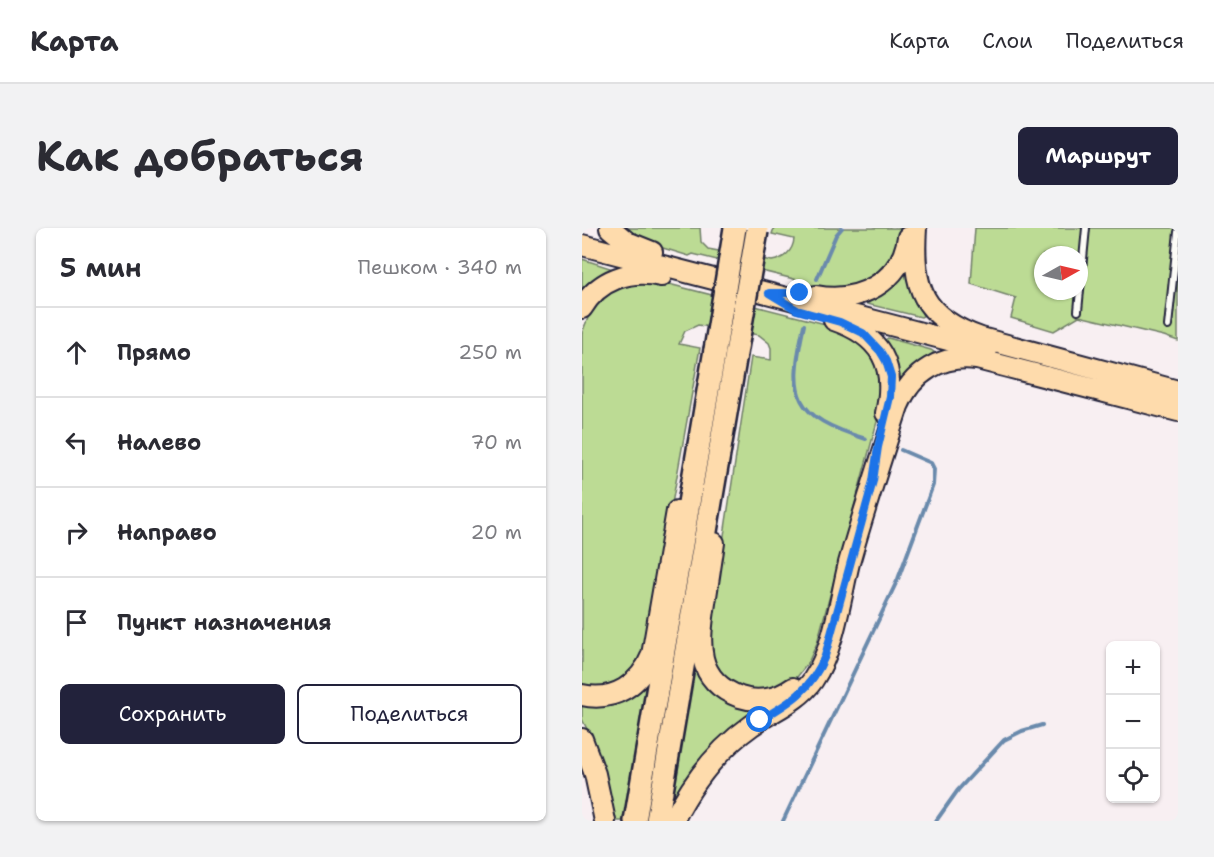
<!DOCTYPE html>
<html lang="ru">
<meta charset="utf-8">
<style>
body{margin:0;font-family:"Shantell Sans",sans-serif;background:#f2f2f3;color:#2b2b33}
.controls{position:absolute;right:18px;bottom:18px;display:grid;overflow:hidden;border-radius:9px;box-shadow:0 2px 4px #0004}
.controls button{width:54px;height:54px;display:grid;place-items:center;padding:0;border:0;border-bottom:2px solid #e1e1e2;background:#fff;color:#2b2b33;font:30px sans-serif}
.compass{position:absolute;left:452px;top:18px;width:54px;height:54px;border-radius:50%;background:#fff;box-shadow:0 2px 4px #0004;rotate:82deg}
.stop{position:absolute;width:18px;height:18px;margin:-14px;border:4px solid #1a73e8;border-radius:50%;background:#fff}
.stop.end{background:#1a73e8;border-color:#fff;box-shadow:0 2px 6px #0008}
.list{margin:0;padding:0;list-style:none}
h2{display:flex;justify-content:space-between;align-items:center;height:78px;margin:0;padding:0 24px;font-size:26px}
h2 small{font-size:20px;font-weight:400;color:#7c7c81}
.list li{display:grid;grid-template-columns:39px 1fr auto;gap:18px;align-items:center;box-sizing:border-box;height:90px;padding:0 24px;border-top:2px solid #e1e1e2}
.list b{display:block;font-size:22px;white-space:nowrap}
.list em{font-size:20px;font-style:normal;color:#7c7c81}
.actions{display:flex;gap:12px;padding:18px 24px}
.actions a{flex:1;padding:14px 0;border:2px solid #22223b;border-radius:9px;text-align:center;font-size:21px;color:#22223b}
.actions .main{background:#22223b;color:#fff}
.icon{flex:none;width:33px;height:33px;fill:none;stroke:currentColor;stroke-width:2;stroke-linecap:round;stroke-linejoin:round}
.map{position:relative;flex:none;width:596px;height:593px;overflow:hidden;border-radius:9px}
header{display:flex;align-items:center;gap:36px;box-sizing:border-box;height:84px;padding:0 30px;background:#fff;border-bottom:2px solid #e1e1e2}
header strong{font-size:28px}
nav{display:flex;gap:33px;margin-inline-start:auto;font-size:21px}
.intro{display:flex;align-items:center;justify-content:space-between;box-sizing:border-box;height:144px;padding:0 36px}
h1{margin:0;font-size:42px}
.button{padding:15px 27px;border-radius:9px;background:#22223b;color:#fff;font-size:21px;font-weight:700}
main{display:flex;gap:36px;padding:0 36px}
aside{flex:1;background:#fff;border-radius:9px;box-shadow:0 2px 4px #0004}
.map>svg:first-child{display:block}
</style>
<header>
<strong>Карта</strong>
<nav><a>Карта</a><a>Слои</a><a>Поделиться</a></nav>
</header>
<div class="intro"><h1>Как добраться</h1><a class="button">Маршрут</a></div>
<main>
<aside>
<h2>5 мин<small>Пешком · 340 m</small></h2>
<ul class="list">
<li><svg class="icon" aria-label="ahead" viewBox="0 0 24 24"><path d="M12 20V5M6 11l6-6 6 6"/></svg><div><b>Прямо</b></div><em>250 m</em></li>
<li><svg class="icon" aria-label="left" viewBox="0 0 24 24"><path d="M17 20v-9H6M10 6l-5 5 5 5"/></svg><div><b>Налево</b></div><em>70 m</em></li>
<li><svg class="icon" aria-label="right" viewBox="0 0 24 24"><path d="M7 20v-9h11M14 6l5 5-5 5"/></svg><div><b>Направо</b></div><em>20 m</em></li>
<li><svg class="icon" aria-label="arrive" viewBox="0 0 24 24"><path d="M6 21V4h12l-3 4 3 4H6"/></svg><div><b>Пункт назначения</b></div></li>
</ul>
<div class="actions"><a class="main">Сохранить</a><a>Поделиться</a></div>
</aside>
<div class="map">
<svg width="596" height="593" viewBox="0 0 596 593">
<rect width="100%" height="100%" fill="#f8eff2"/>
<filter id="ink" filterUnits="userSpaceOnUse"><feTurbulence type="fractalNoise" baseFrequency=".0167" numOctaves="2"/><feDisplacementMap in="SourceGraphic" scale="12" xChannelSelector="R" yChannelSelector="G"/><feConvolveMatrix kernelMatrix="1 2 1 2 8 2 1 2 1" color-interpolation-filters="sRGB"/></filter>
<g filter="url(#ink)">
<path fill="#bcdb94" stroke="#6f7e68" stroke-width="1.5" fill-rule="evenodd" d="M42,0H118L119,14L126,21L190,33C202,31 211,23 212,11L190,6L192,0H320C313,36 289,59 251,60C241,61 231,61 224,54L111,26L107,28L58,13Z
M393,0H596V113L582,108L497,88L472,103L429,90L434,70L389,56ZM461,27H497V63H461Z
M0,31L31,41L0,66Z
M323,45H326L332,67L341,88L339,89L285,76L309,60Z
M75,53L259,100L294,129L302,168L235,415L226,435L212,453L204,458L172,464L152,457L137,444L128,426V400L169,129L189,132V120L187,115L177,107L116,97L103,103L97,116L118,120L65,415C54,446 34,464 0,456V106C6,86 19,61 41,55C52,52 65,53 75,53Z
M306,110L349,122L352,124L328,143L318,157L316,156L314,137L303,115V112Z
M111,439H113L118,449L177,481L87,579Z
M63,456L64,460L42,593H32L9,509L0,491V476Z"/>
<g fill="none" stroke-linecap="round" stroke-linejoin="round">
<path stroke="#6a8aac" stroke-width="4" d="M235,51L254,7L260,0
M222,97C206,169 210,188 284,211
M201,593L316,351L351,257L352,241L349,235L319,222
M354,593L376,562L422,512L440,503L460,497"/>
<defs>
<path id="service" d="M496,83L504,0
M586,98L596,4"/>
<path id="primary" d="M28,0L45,14L70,24
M334,0C330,60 340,89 399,110L596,163
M0,17L405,122
M234,68C276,76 320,54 326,9
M0,80C17,51 48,41 79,48
M252,92C299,108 315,137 304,185
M132,315C129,335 126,355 123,375C117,414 112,452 158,469C176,475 196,471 211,460
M0,467C32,474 58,457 70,427L95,283
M0,511L13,546L23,593
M91,593C109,557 135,522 169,498C189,483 216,474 231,452C252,421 258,372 267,335C282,282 299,230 316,178C330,144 360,126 395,131L596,183"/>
<path id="trunk" d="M53,593L133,122
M75,593L154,126"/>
</defs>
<use href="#service" stroke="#22223b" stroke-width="10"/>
<use href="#primary" stroke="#22223b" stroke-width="24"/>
<use href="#trunk" stroke="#22223b" stroke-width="26"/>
<use href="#service" stroke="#fdfcf7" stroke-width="6"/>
<use href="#primary" stroke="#fedbac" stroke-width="20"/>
<use href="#trunk" stroke="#fedbac" stroke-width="21"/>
<defs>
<path id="trunk-bridge" d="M133,122L153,0
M154,126L175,3"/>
</defs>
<use href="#trunk-bridge" stroke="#22223b" stroke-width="26" stroke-linecap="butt"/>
<use href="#trunk-bridge" stroke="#fedbac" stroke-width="21"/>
</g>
</g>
<g fill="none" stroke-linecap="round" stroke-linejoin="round" filter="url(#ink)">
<path stroke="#1a73e8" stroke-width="8" d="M178,492C209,474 229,462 243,428L291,253L296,219L308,169L309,149L304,133L298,123L281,105L258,94L215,82L187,65H218"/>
</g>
</svg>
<div class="controls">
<button>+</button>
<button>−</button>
<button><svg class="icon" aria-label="locate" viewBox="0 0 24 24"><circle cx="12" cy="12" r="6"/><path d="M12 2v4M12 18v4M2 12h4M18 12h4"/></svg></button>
</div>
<svg class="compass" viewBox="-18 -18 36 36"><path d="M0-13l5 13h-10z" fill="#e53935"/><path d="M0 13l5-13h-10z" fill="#7c7c81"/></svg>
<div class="stop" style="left:178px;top:492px"></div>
<div class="stop end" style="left:218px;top:65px"></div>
</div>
</main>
